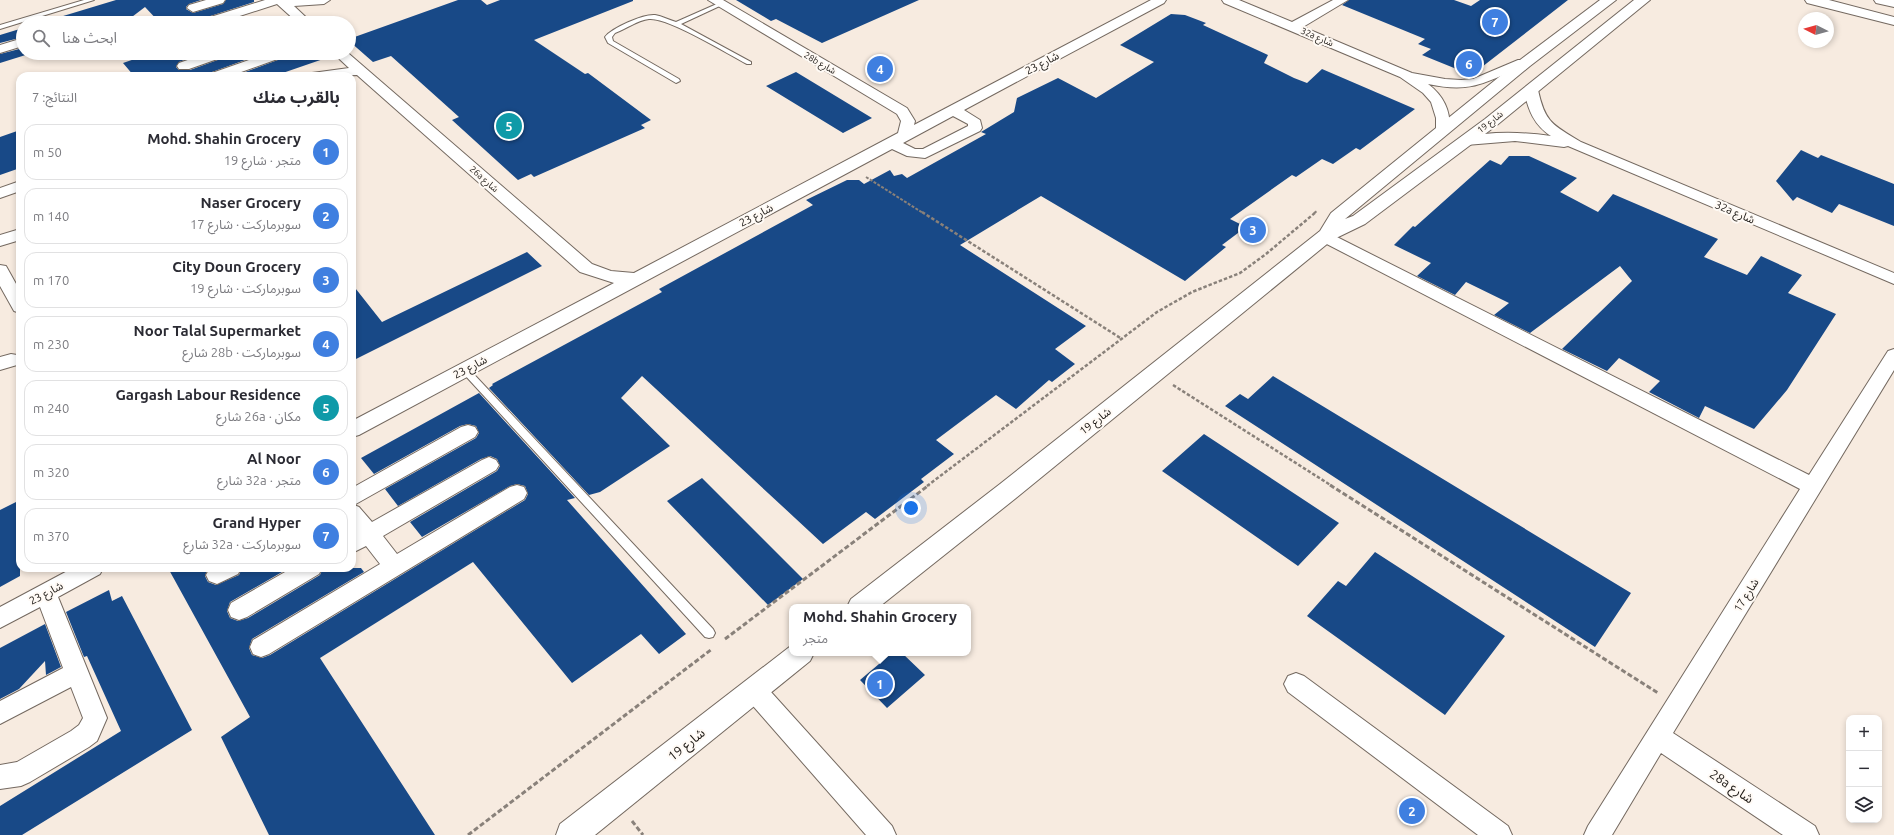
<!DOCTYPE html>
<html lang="ar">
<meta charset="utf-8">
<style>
body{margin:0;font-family:Ubuntu,"Noto Sans Arabic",sans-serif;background:#f2f2f3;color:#2b2b33;direction:rtl}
.controls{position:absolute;right:12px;bottom:12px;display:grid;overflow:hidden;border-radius:8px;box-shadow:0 2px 6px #0003}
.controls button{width:36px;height:36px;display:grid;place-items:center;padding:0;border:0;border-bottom:1px solid #e1e1e2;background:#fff;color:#2b2b33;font:20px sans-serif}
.compass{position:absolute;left:1798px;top:12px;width:36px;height:36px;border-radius:50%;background:#fff;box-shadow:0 2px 6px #0003;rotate:276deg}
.you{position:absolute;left:911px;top:508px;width:14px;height:14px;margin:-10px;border:3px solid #fff;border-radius:50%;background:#1a73e8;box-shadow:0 0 0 6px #1a73e833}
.badge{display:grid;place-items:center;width:26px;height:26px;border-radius:50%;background:#1155a5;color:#fff;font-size:13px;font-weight:700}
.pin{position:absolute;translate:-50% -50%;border:2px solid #fff;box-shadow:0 1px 4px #0006}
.popup{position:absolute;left:789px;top:604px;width:182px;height:52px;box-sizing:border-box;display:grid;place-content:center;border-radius:8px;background:#fff;filter:drop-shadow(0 1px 3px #0005);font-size:13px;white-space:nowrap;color:#7c7c81}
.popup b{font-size:15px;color:#2b2b33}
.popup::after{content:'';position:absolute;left:50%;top:100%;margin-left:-8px;border:8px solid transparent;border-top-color:#fff}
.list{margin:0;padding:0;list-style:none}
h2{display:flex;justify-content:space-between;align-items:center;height:52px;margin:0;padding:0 16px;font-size:17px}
h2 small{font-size:13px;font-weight:400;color:#7c7c81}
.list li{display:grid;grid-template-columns:26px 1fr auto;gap:12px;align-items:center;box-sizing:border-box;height:56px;margin:0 8px 8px;padding:0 8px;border:1px solid #e1e1e2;border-radius:12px}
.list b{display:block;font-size:15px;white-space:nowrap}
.list p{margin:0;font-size:13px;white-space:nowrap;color:#7c7c81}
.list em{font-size:13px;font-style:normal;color:#7c7c81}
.icon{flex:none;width:22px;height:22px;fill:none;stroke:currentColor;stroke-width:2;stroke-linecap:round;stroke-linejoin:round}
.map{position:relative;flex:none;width:1894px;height:835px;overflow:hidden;direction:ltr}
.search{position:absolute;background:#fff;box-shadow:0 2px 6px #0003;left:16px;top:16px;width:340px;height:44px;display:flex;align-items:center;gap:10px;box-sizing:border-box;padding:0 14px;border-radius:22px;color:#7c7c81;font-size:15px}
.panel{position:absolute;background:#fff;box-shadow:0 2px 6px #0003;left:16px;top:72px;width:340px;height:500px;border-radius:12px;direction:rtl}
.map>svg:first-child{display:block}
</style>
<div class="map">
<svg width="1894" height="835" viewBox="0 0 1894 835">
<rect width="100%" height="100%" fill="#f7ebe0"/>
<path fill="#184987" d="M116,0H201L189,4L186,7V9L193,13L223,4L226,0H254V2L201,19L195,23H160L145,7L124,23H40Z
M458,0H481L487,5L500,0H633V1L534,40L585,74L588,73L651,120L641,125L645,128L534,177L531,174L518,180L452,120L459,117L391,56L373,62L349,41V39Z
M736,0H919L822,43L776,19L771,21Z
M1349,0H1454L1471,6L1480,0H1568L1478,70H1459L1422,55L1431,49L1418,44L1425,39L1342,5Z
M1171,14L1185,15L1206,23L1203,25L1268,55L1264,63L1294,78L1307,83L1322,69L1415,109L1360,150L1356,148L1333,164L1322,159L1296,177L1292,175L1230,219L1246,227L1222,245L1226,247L1185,281L1041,196L960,245L1086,326L1055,349L1075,364L1052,382L1049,380L1016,409L996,395L936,440L954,454L921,479L924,482L875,519L866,512L823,544L642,376L621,398L670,446L600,492L589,495L489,388L493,385L492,384L662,292L659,289L813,205L806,200L847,180H859L864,184L890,170L894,176L902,174L907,178L986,134L981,132L1014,112L1017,98L1058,78L1096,98L1154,62L1120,45Z
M23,28V37L0,43V35Z
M23,48V53H32L0,63V54Z
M152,53H203L179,62L176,67L179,70H190L226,57L229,53H264L212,72L209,76H134L123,63Z
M289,53H331L332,56L274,76H234L286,57Z
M796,72L872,118L843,133L766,86Z
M20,130V168L0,175V137Z
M1801,150L1818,158L1821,155L1894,184V226L1839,204L1832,213L1797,197L1793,201L1776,181Z
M1509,156H1529L1577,178L1560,192L1598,212L1613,194L1718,239L1704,257L1747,275L1761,256L1802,275L1788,293L1836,314L1787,390L1754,429L1705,406L1699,418L1649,392L1660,381L1619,358L1607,371L1562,349L1632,281L1620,266L1530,333L1494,315L1509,303L1466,282L1455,295L1417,276L1431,263L1394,245L1413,226L1415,227L1490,160L1501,165Z
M527,252L542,266L352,361V284L382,322Z
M1273,376L1631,593L1595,647L1225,406L1240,394L1248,399Z
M479,393L575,498L567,500L686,634L659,654L641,634L572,683L473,562L320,658L435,835H269L221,737L250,717L168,568H208L205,576L208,582L216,585L239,575L242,568H289L230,602L227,611L230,618L238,621L248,618L320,575L323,568H361L364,572L252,639L249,648L252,655L262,658L270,655L525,500L528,494L525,486L517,484L510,486L422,537L410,522L497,471L500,466L497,459L490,456L481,459L398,506L385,489L476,438L479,433L476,426L468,424L460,426L374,474L361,458Z
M1204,434L1339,523L1298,566L1162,471Z
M702,478L803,579L768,605L667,501Z
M20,500V576L0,587V510Z
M1375,552L1505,636L1445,715L1307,616L1338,581L1346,586Z
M109,590L112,601L122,596L192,730L22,835H0V806L121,731L87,656L84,657L66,612Z
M45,624L61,667L46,675L45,661L19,689L0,699V648Z
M892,653H902L925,675L887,708L860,680Z"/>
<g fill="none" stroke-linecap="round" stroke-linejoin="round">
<defs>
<path id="lane" d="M84,0H94L0,29V25Z
M719,3L724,4L681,24L751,62V64H747C728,54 668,17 649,19C638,20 626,29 615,33L612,37L613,41L679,79L680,81L676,83L608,43L605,37C612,28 643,14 655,15C662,16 669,20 676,22Z
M465,367L468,368L713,629L715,633L713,637L709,638L705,637L462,372L460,370L462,368Z"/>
<path id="street" d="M206,0H225L223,3L193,12L187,8L189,5Z
M265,0H330L324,4L294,6L312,23H298L277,4L218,23H199L201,20Z
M708,0H723L907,108L915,121L914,125L1151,0H1166L1164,3L964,110L980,120L982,128L980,131L925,158L907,156L892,149L359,435L352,437V421L614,283L580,272L357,75L310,76L312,73L349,68L333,53H348L592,264L611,271L634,273L898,133L901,121L897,114ZM953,116L968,124V126L923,149H915L903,143Z
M1222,0H1239L1292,22L1333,0H1348L1303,27L1412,73L1445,79L1461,80L1473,79L1518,60H1530L1532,63C1528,68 1518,69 1512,71C1479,86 1465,92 1428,84C1444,96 1450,110 1450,129L1448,132H1438L1436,129V118L1431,102L1423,93L1400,77L1224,3Z
M23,38V46L0,53V45Z
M208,53H228L226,56L189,69H179L177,66L179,63Z
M269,53H288L286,56L230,76H210L212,73Z
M1531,86L1536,87L1538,90C1545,123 1553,125 1581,142L1894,273V284L1568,146L1564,147L1515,141L1466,145L1461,144L1459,141L1461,138C1490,131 1522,132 1551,136C1534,125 1528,110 1524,90L1526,87Z
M20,181V191L0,198V188Z
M20,229V240L0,246V235Z
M1325,231L1809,475L1888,351L1894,349V370L1673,733L1815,826L1819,835H1783L1661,753L1612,835H1584L1588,826L1800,489L1319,240L1317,236L1319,232Z
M0,265L6,266L20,291V313L14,311L0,286Z
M11,354L17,355L20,360L17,365L0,370V357Z
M468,425L475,427L478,432L475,437L354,505L359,507L372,522L482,460L489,457L496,460L499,465L496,470L383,536L397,554L510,487L517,485L524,487L527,493L524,499L269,654L261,657L253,654L250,647L253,640L380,564L366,546L352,553V534L355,532L352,528V488L461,427Z
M73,568H103L100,574L58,597L107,718L97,741L89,747L30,782L21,786L0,789V765L17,762L71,731L79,725L83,718L71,687L0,724V701L63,668L40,607L0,628V607Z
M241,568L238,574L217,584L209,581L206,575L210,568Z
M292,568H322L319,574L247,617L239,620L231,617L228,610L231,603Z
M1296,673L1304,676L1508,826L1512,835H1478L1288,692L1284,684L1288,676Z
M754,679L762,682L892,826L896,835H866L746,698L742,690L746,682Z"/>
<path id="secondary" d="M1600,0H1616L1530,66L1345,219L1353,216L1485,119L1634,0H1650L1497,125L1365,224L1332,240L1016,498L879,607H847L851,599L1000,484L1320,231L1331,213L1520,60Z
M1805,0H1829L1894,17V25L1807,3Z
M1874,0H1894V7L1876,3Z
M792,645V653H814L810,661L595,835H556L560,824Z"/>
</defs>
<use href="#lane" stroke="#746960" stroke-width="2"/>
<use href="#street" stroke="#746960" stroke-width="2"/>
<use href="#secondary" stroke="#746960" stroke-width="2"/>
<path stroke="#89817a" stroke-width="2" stroke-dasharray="3 1.5" stroke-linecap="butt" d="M866,177L923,213
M1314,213L1317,211"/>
<path stroke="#89817a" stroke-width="2.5" stroke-dasharray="3.5 2" stroke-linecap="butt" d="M922,212L1122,339
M1173,385L1332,486
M927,486L1157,312L1192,292L1240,273L1266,254L1316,212"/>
<path stroke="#89817a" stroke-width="3" stroke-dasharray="5 2.5" stroke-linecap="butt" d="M1330,485L1658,693
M725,639L929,485
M632,821L643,835
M468,835L712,649"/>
<use href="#lane" fill="#fff" fill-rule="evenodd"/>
<use href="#street" fill="#fff" fill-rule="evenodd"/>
<use href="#secondary" fill="#fff" fill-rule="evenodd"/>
</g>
<g text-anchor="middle" stroke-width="4" stroke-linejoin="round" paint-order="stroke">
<g font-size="9" fill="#1d1915" stroke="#fffaf5">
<text transform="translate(1317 37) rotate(23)" y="3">32a شارع</text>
<text transform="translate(820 63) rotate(30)" y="3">28b شارع</text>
<text transform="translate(1490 122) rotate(-38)" y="3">شارع 19</text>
<text transform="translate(484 179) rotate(41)" y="3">26a شارع</text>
</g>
<g font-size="11" fill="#1d1915" stroke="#fffaf5">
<text transform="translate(1042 63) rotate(-28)" y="4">شارع 23</text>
<text transform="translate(1735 212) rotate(23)" y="4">32a شارع</text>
<text transform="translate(756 215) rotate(-28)" y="4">شارع 23</text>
<text transform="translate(470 367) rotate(-28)" y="4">شارع 23</text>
<text transform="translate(1095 421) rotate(-38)" y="4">شارع 19</text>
<text transform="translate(46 593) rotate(-28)" y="4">شارع 23</text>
<text transform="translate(1746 595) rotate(-58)" y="4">شارع 17</text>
</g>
<g font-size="13" fill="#1d1915" stroke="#fffaf5">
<text transform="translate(686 744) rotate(-39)" y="5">شارع 19</text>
<text transform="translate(1732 786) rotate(34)" y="5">28a شارع</text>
</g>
</g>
</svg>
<div class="controls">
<button>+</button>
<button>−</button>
<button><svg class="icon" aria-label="layers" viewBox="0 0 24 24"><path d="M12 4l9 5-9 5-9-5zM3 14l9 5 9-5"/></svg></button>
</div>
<svg class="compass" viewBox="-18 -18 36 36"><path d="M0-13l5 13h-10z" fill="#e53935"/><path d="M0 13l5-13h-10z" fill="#7c7c81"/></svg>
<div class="you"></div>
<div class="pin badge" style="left:880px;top:684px;background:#3f7fe0">1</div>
<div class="popup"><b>Mohd. Shahin Grocery</b>متجر</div>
<div class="pin badge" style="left:1412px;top:811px;background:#3f7fe0">2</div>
<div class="pin badge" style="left:1253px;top:230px;background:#3f7fe0">3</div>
<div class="pin badge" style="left:880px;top:69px;background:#3f7fe0">4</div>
<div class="pin badge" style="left:509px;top:126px;background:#0f9aa8">5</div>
<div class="pin badge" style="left:1469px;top:64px;background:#3f7fe0">6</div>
<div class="pin badge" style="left:1495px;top:22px;background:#3f7fe0">7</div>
<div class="search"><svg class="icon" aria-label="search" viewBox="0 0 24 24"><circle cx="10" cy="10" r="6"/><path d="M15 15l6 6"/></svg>ابحث هنا</div>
<section class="panel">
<h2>بالقرب منك<small>النتائج: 7</small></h2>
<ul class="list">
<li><span class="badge" style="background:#3f7fe0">1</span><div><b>Mohd. Shahin Grocery</b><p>متجر · شارع 19</p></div><em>50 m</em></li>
<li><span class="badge" style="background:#3f7fe0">2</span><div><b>Naser Grocery</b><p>سوبرماركت · شارع 17</p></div><em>140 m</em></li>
<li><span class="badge" style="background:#3f7fe0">3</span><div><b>City Doun Grocery</b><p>سوبرماركت · شارع 19</p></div><em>170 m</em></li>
<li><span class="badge" style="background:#3f7fe0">4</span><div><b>Noor Talal Supermarket</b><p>سوبرماركت · 28b شارع</p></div><em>230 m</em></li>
<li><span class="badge" style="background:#0f9aa8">5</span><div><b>Gargash Labour Residence</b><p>مكان · 26a شارع</p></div><em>240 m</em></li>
<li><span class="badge" style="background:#3f7fe0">6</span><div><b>Al Noor</b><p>متجر · 32a شارع</p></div><em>320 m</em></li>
<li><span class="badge" style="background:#3f7fe0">7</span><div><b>Grand Hyper</b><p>سوبرماركت · 32a شارع</p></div><em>370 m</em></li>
</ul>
</section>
</div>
